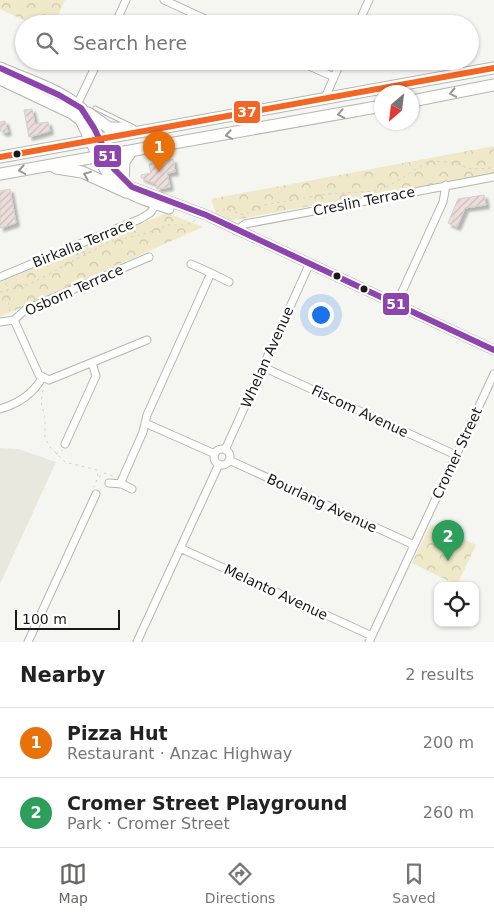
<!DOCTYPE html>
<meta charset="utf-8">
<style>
body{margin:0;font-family:"DejaVu Sans",sans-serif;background:#f2f2f2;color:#222}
.controls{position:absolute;right:15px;bottom:15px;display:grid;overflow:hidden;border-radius:10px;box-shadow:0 1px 4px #0004}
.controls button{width:45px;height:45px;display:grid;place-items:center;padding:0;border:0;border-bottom:1px solid #e0e0e0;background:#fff;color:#222;font:25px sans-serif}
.compass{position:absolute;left:374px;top:85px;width:45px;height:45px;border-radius:50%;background:#fff;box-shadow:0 1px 4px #0004;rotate:208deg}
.scale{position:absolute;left:15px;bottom:12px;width:105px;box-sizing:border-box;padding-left:5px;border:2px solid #191917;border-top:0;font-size:14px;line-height:18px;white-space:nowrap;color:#191917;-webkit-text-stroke:4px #fff;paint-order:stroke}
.you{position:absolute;left:320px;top:314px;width:18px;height:18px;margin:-12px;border:4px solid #fff;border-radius:50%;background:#1a73e8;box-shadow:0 0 0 8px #1a73e833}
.badge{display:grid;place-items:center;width:32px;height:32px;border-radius:50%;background:#666663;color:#fff;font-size:16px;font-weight:700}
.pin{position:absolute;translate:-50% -41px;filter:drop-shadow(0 1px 2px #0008)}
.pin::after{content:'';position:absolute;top:26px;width:18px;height:15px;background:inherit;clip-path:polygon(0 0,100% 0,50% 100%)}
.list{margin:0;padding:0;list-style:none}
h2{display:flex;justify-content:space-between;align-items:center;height:65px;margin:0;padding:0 20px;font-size:21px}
h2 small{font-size:16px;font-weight:400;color:#767676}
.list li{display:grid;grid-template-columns:32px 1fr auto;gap:15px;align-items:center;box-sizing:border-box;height:70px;padding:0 20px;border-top:1px solid #e0e0e0}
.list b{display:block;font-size:19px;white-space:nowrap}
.list p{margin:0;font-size:16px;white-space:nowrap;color:#767676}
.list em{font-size:16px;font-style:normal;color:#767676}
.icon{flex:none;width:28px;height:28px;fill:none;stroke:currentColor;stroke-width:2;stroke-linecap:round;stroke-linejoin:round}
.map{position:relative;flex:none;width:494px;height:642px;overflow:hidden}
.search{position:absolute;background:#fff;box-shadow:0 1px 4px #0004;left:15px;right:15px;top:15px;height:55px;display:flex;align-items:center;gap:12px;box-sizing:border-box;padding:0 18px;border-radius:28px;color:#767676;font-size:19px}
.sheet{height:205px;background:#fff}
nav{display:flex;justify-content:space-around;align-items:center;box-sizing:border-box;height:70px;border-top:1px solid #e0e0e0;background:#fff;font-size:14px;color:#767676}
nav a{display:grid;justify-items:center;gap:2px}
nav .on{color:#666663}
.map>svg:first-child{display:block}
</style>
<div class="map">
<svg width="494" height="642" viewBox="0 0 494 642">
<defs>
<pattern id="park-crowns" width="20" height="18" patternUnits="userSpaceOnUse" patternTransform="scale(1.25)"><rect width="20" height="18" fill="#f0e9c9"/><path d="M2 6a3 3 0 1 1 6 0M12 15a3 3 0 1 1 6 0" fill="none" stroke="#cdc7ac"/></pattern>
<pattern id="building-hatch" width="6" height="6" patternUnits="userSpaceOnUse" patternTransform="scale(1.25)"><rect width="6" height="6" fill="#ecdeda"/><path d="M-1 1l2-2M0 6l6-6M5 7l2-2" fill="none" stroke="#cabeba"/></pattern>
<filter id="shadow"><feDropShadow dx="3.5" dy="3.5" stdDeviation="1" flood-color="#0004"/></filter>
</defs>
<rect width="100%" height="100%" fill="#f5f5f1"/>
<path fill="#e9e8df" d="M0,448L18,449L56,462L0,584Z"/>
<path fill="url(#park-crowns)" d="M0,0H65L54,24H32L0,9Z
M494,146V173L228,221L217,217L211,199Z
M167,213L203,227L0,317V282Z
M431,524L476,545L457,585L412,563Z"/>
<path fill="url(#building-hatch)" stroke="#d2d1ce" filter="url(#shadow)" d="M32,109L35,124L48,122L50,131L29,137L24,110Z
M5,121L8,132L3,133V131H0V122Z
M173,159L175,172L167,173L170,187L157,189L156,184L141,178V175L151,173L149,164Z
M10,189L16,223L0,228V191Z
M484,195L486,205L465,208L457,227L448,223L458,199Z"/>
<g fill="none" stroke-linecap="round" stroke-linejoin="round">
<defs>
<path id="service" d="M95,108L134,127"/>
<path id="minor" d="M164,0L216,24
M115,24L126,0
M358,24L369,0
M298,61L334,77
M325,98L341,61
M77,105L98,61
M236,231L245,224L494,177
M211,273L229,282
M0,277L140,219L150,213L158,202
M396,305L443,202L446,185
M14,320L39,375L49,380L147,340
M0,322L14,320L25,310L149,257
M263,367L456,455
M0,409C17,404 33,394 42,378
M145,423L215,454
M65,444L96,376L92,363
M214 457a8 8 0 1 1 16 0a8 8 0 1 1-16 0Z
M225,450L309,265
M229,460L414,545
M109,483L122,484L132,489
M120,484L143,432L147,415L211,273L191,264
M180,548L372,636
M28,642L96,494
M137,642L219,464
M369,642L494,374"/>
<path id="tertiary" d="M107,156L120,178L132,187L206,215L494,350
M99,158C112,193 137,198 169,209
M124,181L125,162L132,152"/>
<path id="trunk" d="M0,68C24,79 71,93 86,114C95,127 101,143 107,156
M0,79L72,113L81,120L99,158
M412,101L494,85
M88,113L109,128H127
M0,157L494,68
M56,168L82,172L126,192
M0,174L382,106"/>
</defs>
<use href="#service" stroke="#b5b5b2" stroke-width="5"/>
<use href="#minor" stroke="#b5b5b2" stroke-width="9"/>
<use href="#tertiary" stroke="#b5b5b2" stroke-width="11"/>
<use href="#trunk" stroke="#b5b5b2" stroke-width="13"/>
<path stroke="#d1d1d0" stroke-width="1" stroke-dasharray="2.5 4" stroke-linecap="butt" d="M216,211L226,209L244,215L264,205L327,194L375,191L389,186L429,161L450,162L471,169L494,168
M6,283L10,314
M0,292L30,284L109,242L147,233L168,225H186L196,220
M43,390L41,402L45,418V438L49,446L65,462L97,470L98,477L94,487
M56,454L63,450
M99,477L104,473L113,476"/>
<use href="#service" stroke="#fefefd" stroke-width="3"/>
<use href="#minor" stroke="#fefefd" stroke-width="7"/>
<use href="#tertiary" stroke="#fefefd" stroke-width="9"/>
<use href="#trunk" stroke="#fefefd" stroke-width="11"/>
<defs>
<path id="bus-1" d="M0,68L59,95L81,108L94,128L114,169L132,187L206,215L494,350"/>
<path id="bus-2" d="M0,157L494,68"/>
</defs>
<use href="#bus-1" stroke="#fff" stroke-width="10"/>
<use href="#bus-2" stroke="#fff" stroke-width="10"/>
<use href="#bus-1" stroke="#8e44ad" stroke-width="6"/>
<use href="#bus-2" stroke="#f26522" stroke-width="6"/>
</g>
<defs><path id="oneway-chevron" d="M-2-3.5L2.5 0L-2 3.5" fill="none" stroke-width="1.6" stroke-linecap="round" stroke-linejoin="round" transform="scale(1.25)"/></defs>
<g stroke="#979796">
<use href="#oneway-chevron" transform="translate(453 93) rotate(169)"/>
<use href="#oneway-chevron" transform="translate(341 114) rotate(169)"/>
<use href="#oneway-chevron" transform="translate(229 135) rotate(170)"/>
<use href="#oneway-chevron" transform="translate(22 170) rotate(170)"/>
<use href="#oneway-chevron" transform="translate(87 175) rotate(-158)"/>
</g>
<g fill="#191917" stroke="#fff" stroke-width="2">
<circle cx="17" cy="154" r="4.5"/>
<circle cx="337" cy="276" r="4.5"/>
<circle cx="364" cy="289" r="4.5"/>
</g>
<g text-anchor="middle" stroke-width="5" stroke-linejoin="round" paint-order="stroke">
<g font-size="14" fill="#191917" stroke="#fff">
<text transform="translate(364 201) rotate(-11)" y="5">Creslin Terrace</text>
<text transform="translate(83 243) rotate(-22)" y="5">Birkalla Terrace</text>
<text transform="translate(74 290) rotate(-24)" y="5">Osborn Terrace</text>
<text transform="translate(267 357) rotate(-66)" y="5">Whelan Avenue</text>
<text transform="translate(360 411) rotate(25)" y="5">Fiscom Avenue</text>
<text transform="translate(457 453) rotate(-65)" y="5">Cromer Street</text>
<text transform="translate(322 503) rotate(25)" y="5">Bourlang Avenue</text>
<text transform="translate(276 592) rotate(25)" y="5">Melanto Avenue</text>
</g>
</g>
<g stroke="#fff" stroke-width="2">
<rect x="233" y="100" width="28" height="24" rx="5" fill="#f26522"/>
<rect x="93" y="144" width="29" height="24" rx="5" fill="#8e44ad"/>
<rect x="382" y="292" width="28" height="24" rx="5" fill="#8e44ad"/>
</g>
<g font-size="14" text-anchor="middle" font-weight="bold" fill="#fff">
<text x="247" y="117">37</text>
<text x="108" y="161">51</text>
<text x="396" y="309">51</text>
</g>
</svg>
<div class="controls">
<button><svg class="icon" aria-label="locate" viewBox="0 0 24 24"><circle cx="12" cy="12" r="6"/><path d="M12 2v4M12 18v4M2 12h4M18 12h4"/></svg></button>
</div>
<svg class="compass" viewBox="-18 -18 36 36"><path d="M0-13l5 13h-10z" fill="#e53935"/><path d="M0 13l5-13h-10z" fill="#767676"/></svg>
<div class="scale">100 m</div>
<div class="you"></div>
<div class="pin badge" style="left:159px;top:172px;background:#e8710a">1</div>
<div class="pin badge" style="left:448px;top:561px;background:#2e9e5b">2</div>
<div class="search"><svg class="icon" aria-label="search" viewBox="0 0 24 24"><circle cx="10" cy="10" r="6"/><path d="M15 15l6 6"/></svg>Search here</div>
</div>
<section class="sheet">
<h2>Nearby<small>2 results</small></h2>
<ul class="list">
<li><span class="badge" style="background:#e8710a">1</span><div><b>Pizza Hut</b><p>Restaurant · Anzac Highway</p></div><em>200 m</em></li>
<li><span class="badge" style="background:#2e9e5b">2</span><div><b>Cromer Street Playground</b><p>Park · Cromer Street</p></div><em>260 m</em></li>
</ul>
</section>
<nav>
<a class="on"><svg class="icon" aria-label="map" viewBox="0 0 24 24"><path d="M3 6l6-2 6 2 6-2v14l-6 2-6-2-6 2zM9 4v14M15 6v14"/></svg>Map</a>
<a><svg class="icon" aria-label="directions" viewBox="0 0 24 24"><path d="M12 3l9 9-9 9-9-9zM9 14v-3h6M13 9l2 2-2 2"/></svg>Directions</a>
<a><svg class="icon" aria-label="saved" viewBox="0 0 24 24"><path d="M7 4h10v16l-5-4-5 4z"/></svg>Saved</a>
</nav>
